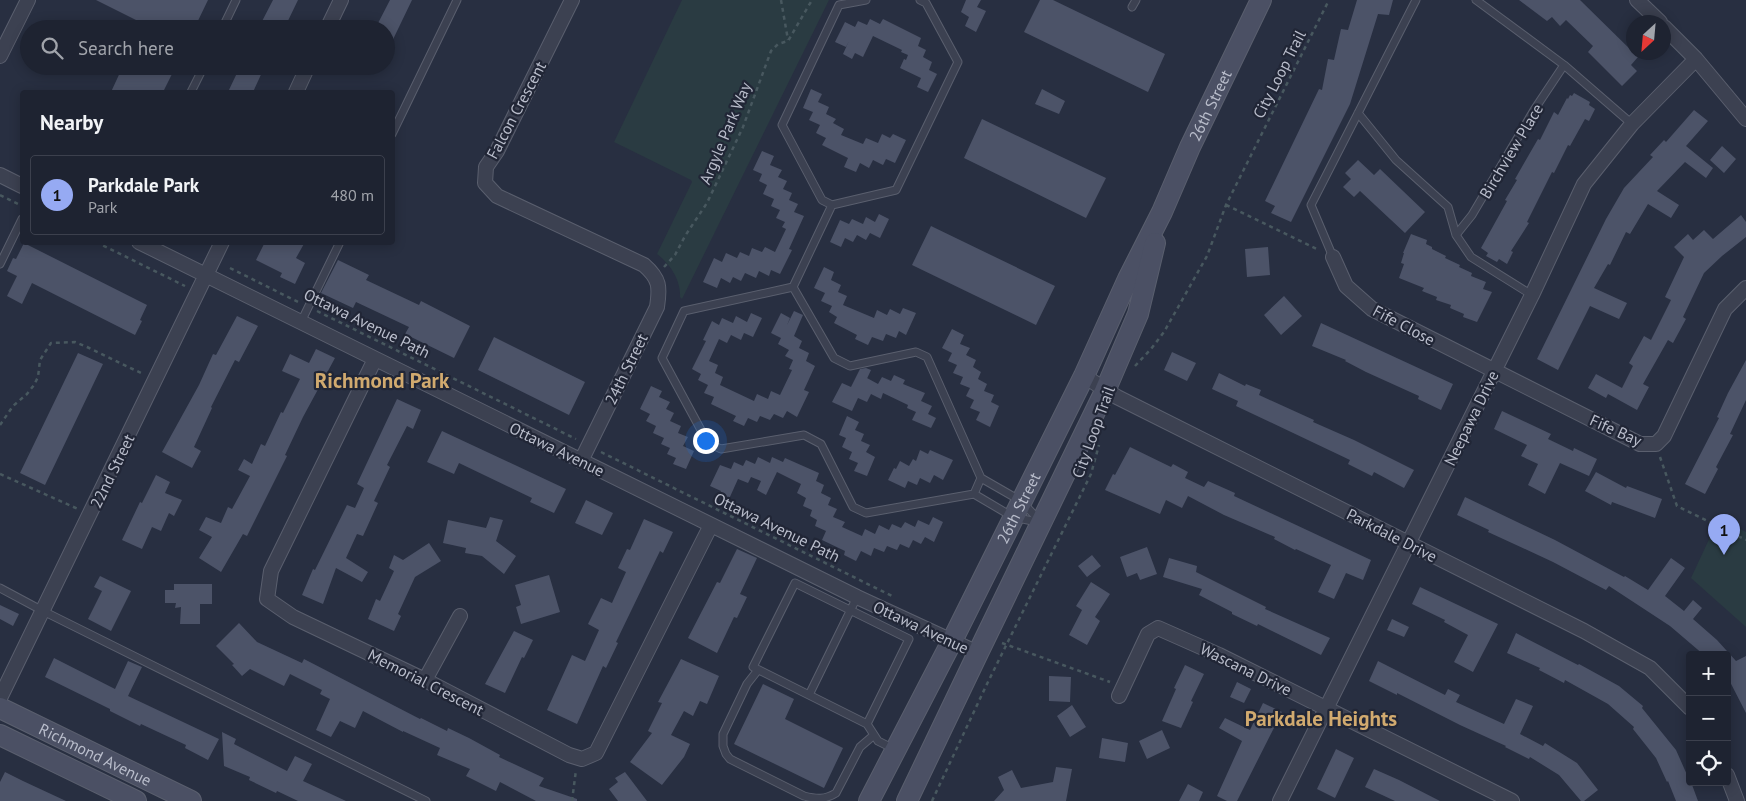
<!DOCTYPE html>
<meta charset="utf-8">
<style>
body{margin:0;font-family:"PT Sans",sans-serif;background:#2b2f3d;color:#f1f3f6}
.controls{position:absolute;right:15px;bottom:15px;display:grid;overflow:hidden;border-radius:5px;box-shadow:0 2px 12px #0003}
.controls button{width:45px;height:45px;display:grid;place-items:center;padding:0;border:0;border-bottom:1px solid #3c404d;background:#1e2331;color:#f1f3f6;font:25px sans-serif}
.compass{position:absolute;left:1626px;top:15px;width:45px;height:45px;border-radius:50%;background:#1e2331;box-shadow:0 2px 12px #0003;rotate:206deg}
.you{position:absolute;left:705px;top:440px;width:18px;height:18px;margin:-12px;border:4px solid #fff;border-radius:50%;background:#1a73e8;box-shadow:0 0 0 8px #1a73e833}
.badge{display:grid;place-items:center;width:32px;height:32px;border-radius:50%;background:#96aaf3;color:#111;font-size:16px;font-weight:700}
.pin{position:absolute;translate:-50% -41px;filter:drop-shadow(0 1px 2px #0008)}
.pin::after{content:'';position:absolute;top:26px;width:18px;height:15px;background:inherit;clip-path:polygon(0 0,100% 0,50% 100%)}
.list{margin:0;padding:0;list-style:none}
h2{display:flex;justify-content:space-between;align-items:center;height:65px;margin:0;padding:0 20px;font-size:21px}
h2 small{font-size:16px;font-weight:400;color:#a1a4ab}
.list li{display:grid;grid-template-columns:32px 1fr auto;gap:15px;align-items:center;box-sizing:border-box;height:80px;margin:0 10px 10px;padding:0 10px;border:1px solid #3c404d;border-radius:5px}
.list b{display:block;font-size:19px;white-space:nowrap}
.list p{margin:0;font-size:16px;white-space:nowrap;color:#a1a4ab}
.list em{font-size:16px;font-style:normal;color:#a1a4ab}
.icon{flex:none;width:28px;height:28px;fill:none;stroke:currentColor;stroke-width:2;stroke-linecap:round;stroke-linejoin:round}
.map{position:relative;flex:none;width:1746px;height:801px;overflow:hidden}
.search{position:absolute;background:#1e2331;box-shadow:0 2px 12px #0003;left:20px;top:20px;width:375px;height:55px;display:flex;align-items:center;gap:12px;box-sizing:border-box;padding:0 18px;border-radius:28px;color:#a1a4ab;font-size:19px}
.panel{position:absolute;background:#1e2331;box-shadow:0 2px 12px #0003;left:20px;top:90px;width:375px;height:155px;border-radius:5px}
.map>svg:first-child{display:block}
</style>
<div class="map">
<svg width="1746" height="801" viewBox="0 0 1746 801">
<rect width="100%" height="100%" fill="#282f41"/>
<path fill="#2a3b42" d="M682,0H829L682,299L680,297C681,280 670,264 657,254L692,182L691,180L614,142Z
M1719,518L1746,532V627L1691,578Z"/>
<path fill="#4c5368" d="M96,0H208L194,29H142L144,24Z
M273,0H298L284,29H258Z
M390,0H412L386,54V29H375Z
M966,0H981L977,7L986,11L976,32L965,26L969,17L961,12Z
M1040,0H1053L1165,54L1148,92L1024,32Z
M1357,0H1393L1389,15L1378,14L1350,104L1291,222L1271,213L1275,206L1265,201L1319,89L1322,90L1328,59L1334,60L1341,29L1348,30Z
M1519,0H1580L1638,57L1631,65L1637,71L1622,86L1588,52L1593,46L1566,20L1560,26L1552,17L1547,21Z
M870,19L880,24L883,19L921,38L918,46L926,50L923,57L932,62L929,70L937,74L928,92L917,87L921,78L900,68L904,59L906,60L908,55L901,52L902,50L873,36L863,57L855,53L852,59L843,54L849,41L846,47L835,42L845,22L855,27L858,21L867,25Z
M123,66H176L163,92H111Z
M243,66H265L253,92H228L237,73L239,74Z
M811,89L822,94L818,102L829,107L826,114L836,119L833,123L844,129L841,135L863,144L866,138L878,143L882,134L890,138L893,134L906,140L895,163L886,159L883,165L873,160L869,168L860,163L856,172L844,167L848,158L822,145L826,138L816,133L820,125L809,120L813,112L803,108Z
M1042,89L1065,101L1059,114L1035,104Z
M1574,93L1590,102L1589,105L1595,109L1589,121L1585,119L1570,146L1568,145L1554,173L1552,172L1527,222L1529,223L1511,251L1513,252L1507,264L1499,259L1497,262L1486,256L1488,253L1481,248L1507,201L1505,200L1517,180L1515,179L1538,139L1540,140L1554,112L1558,115L1567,98L1568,99L1570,95L1572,96Z
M1694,110L1708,121L1686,146L1713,168L1706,178L1685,162L1657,191L1679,205L1671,218L1648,204L1630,234L1626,232L1610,265L1608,264L1594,288L1627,303L1619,319L1590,306L1558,370L1537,359L1606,219L1624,188L1653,157L1650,155L1664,140L1666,142Z
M982,119L1106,178L1086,218L964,158Z
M1722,146L1736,159L1724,173L1710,160Z
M762,151L774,156L770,165L782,170L778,177L787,181L783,189L792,193L789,200L798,204L794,212L804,216L789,249L792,250L780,274L771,270L769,276L759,271L756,278L745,273L741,281L733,277L730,283L721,278L717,288L703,282L714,258L722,262L726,253L737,258L740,252L749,256L752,248L762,252L765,247L775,252L786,229L782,227L785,222L776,218L780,210L771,206L774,199L763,194L767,185L759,181L762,174L753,170Z
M1358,160L1374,175L1380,169L1425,212L1405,233L1360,191L1354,197L1343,187L1351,179L1345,173Z
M879,214L889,219L880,238L870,233L866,240L857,235L853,242L845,238L841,247L830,242L840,220L849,224L852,219L863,224L866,217L875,222Z
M1741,215L1746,222V237L1722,256L1704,273L1683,317L1686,319L1673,343L1668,340L1643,384L1649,387L1637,410L1608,394L1606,398L1588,388L1596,374L1622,388L1633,366L1629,363L1644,336L1651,340L1671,300L1665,297L1684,257L1674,247L1688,234L1693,240L1704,230L1713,239Z
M931,226L1055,286L1036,325L912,265Z
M1411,234L1427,240L1426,244L1432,247V249L1446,256L1445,258L1460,265L1459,267L1472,273L1471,276L1486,282L1483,289L1492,292L1477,322L1463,317L1464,314L1450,308L1451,305L1436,300L1437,297L1422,291L1424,288L1399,278L1404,264L1401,263L1404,253H1403Z
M265,242H305L296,258L305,263L295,284L280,277L282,273L256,260Z
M24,243L147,305L140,320L142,321L135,335L32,283L22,304L7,296L17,276L7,271L13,258L16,259Z
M1268,247L1270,275L1247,277L1245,249Z
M338,260L369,275L366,280L419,305L421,301L470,326L454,358L405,334L409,327L356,302L353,308L321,293Z
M824,267L834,272L831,280L841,285L838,292L847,296L843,305L874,318L877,310L887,315L890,309L900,314L903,308L916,313L906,335L899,331L896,338L886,334L883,341L872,337L868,345L855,339L857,335L834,323L837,317L829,312L832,306L821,301L825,293L814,288Z
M1284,296L1302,316L1281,335L1264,315Z
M794,311L803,315L794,336L802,341L799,348L809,353L806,361L815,366L804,390L809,392L797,417L787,411L783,418L774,414L770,420L760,416L757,422L748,418L744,426L733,421L736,416L711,404L714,397L704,393L708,385L698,380L701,374L692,369L706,341L703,340L712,321L719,325L722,318L733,323L736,316L747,322L751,313L762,318L753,337L744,333L741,340L731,335L727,343L719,339L709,361L718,365L715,373L723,377L720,385L754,401L757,394L768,399L771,391L780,395L792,370L789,369L793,360L785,356L789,350L778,344L781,338L771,333L781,313L790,318L787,325Z
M237,316L258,326L239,362L235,360L211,407L212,408L194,447L201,451L192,468L162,452L199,385L213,354L216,355Z
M1321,323L1453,384L1441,410L1418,399L1419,396L1366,372L1345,361L1346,360L1312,346Z
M952,329L964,335L960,344L970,348L966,355L976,360L973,367L981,372L978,379L987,384L984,391L994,395L991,402L999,406L990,427L976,420L980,412L970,408L974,400L966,396L970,388L960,384L963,377L953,373L957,365L948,361L952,353L942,348Z
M494,337L585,382L569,415L478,370Z
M316,349L335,358L303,417L285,455L287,456L247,536L243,534L221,572L199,558L212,537L199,530L206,517L221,523L228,507L232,509L250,476L238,470L244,459L252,464L261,444L265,446L281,412L283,413L300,379L282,371L290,354L309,363Z
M1172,352L1196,363L1187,381L1164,370Z
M78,353L103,364L45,485L20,473Z
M1746,360V400L1730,434L1733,435L1716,467L1718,469L1705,494L1685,484L1719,418L1717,417L1728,393Z
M866,368L871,370L864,385L867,378L878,384L882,377L891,381L894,375L905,380L903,384L925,393L921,401L932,406L928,414L936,418L931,428L912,420L916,412L907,408L908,405L883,393L881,399L871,394L867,402L858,398L852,411L832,402L842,383L851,387L860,369Z
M1219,373L1245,386L1246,384L1261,390L1259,395L1314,420L1313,422L1354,440L1414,470L1404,488L1374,472L1372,476L1348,464L1350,460L1236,406L1238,401L1212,389Z
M651,386L662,391L659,397L670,402L666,409L674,413L670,421L681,426L678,433L688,437L683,446L694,451L686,469L673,464L676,458L667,454L670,448L661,444L664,438L653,433L656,426L646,421L650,414L640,409Z
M397,399L421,410L413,429L407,426L387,465L390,467L374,501L378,503L363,536L357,534L346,558L368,572L362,582L336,568L323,604L302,595L313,569L315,570L347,505L355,508L364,488L357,484Z
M1502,411L1551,434L1548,439L1573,451L1574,448L1597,459L1589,476L1560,463L1545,494L1528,485L1538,464L1521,456L1527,445L1494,429Z
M847,416L859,422L855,430L864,434L861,441L870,445L866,452L875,457L867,476L854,471L858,463L849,459L852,452L842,447L846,438L839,435Z
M442,431L566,489L554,513L530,502L532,498L459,463L454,474L427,462Z
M1130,447L1171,467L1173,464L1188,472L1185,478L1204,487L1208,481L1235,493L1234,496L1371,560L1363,580L1346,573L1334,599L1318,592L1331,565L1296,549L1295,550L1274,539L1275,537L1224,515L1188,496L1182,508L1166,500L1160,514L1105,490L1113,474L1115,475Z
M920,450L928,454L930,450L953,460L943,480L934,475L930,483L920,478L917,485L908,481L905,488L888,480L894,468L896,469L900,461L909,466L913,459L916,461Z
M758,457L770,463L772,457L783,462L785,458L819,473L816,481L824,485L821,493L831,498L828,505L837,509L833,517L845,522L842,527L862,536L865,529L875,534L879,525L889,530L892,524L901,528L905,522L915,527L918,520L929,525L933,517L943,522L934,542L925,537L921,544L913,540L909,548L900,544L897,550L887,546L884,552L874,548L871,556L861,551L856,561L844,555L845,551L822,540L826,531L815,526L817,520L810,516L812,510L803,506L806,498L797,493L801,484L777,472L766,495L757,490L761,481L751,477L748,483L738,479L729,499L719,494L721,491L710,486L720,465L731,469L734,462L743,466L746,460L755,464Z
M1596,472L1626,488L1627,486L1662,499L1655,518L1612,502L1611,505L1585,491Z
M156,475L170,482L165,493L182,500L174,516L169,513L161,531L152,527L142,549L122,540L140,502L142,503Z
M1465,497L1555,540L1624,577L1625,576L1648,590L1671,558L1685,568L1665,596L1684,611L1693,600L1702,608L1693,619L1717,640L1736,661L1746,656V713L1727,676V655H1704L1670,626L1609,586L1606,590L1553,562L1488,532L1489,530L1457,515Z
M586,500L613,513L602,535L575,523Z
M490,517L503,520L496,541L516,556L504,574L482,556L465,553L466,548L443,543L448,520L486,528Z
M644,519L673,532L663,553L660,551L616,642L618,643L606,668L603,666L577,724L547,710L572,655L585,661L599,630L588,624L601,598L612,603L626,572L618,568L627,549L630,550Z
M429,543L441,561L415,577L398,614L401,616L394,631L368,619L376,599L380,601L394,571L389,568L394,555L403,560Z
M1147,547L1157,574L1140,580L1137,573L1127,577L1120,557Z
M737,549L757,558L740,594L747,597L737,618L734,617L717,653L688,638L717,582L720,583Z
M1092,555L1101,566L1087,577L1078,566Z
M1169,558L1197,566L1196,572L1266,607L1265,609L1330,638L1321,655L1258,624L1257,626L1232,614V612L1199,595L1202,589L1163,577Z
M549,575L560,612L521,624L516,607L521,605L515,585Z
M100,576L131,591L111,631L88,619L102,591L94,587Z
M1091,582L1110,594L1095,617L1100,621L1087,645L1069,635L1082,610L1076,606Z
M174,584H212V604H200V624H180L181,607L175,608L176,603H165V590H174Z
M1420,587L1498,624L1473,672L1454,662L1468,635L1444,622L1445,620L1412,604Z
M0,605L19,614L13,626L0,619Z
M1392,619L1409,627L1404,637L1387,630Z
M239,623L257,642L302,663L304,659L420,719L421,718L447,731L448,728L469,738L500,755L499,757L544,778L539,786L577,799V801H536L500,782L496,791L466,776L470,769L437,755L440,748L403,731V732L363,711L355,728L340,721L331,737L316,730L330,699L320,694L322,690L290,674L284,686L250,669L242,676L232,665L234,664L216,646Z
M514,631L533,640L524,658L522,657L505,693L485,684Z
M1516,633L1578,665L1579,664L1619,686L1643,706L1642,708L1676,750L1688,777H1690V782H1691L1698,801H1676L1668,781L1667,782L1656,758L1633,729L1634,727L1608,704L1565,680L1564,683L1539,670L1540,668L1507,653Z
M54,658L115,689L128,661L142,667L128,696L219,739L208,760L185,748L186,745L141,724L140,726L110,711V709L45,677Z
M681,659L719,676L707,704L700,701L693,716L684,711L671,735L690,744L684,757L662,785L630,762L652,733L648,731L662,703L658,702Z
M1378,661L1445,695L1448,689L1460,695L1456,702L1504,724L1516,699L1533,706L1520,734L1543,746L1545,743L1577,763L1598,790L1584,801H1581L1559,775L1530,757L1529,759L1505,747L1506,746L1460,725L1397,693V695L1369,681Z
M1185,665L1204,674L1191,701L1193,702L1181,728L1162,721L1176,689L1174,688Z
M1049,676L1071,677L1070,702L1049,701Z
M1237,682L1251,689L1244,703L1230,697Z
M763,684L794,699L785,719L843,748L824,788L734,744Z
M1263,703L1282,712L1237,801H1227L1217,796L1242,741L1219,728L1225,718L1250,730Z
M1072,705L1086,727L1070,737L1057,716Z
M1162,730L1170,748L1147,759L1139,741Z
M222,732L236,739L234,744L287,771L295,756L312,764L303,781L346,801H298L277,791L276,793L249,780L250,777L224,766Z
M1102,738L1128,743L1125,762L1099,758Z
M1336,749L1354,758L1335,798L1317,789Z
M1056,767L1072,769L1066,801H994L1004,790L998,777L1012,770L1021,788L1053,782Z
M1374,769L1399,780L1440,801H1395L1365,787Z
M5,772L23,781L66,801H0V782Z
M625,772L647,801H618L609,789L618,782L615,778Z
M1188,784L1203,792L1199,801H1179Z"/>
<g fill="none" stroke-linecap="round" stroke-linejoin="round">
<defs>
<path id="lane" d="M866,0L839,5L782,125L822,200L832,205L896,190L958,62L926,3L920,0
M1476,0L1564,65L1632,124
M1132,7L1136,0
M222,29L236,0
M191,92L204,66
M1358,113L1396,160L1448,207L1456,235L1471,257L1532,295
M392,134L457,0
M1456,235L1472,215L1534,110L1564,65
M1333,257L1311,205L1416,0
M0,264L22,219
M793,287L834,358L850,366L916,352L927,357L981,478L1021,501L1042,523L1013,517L974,494L866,513L853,507L821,444L804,435L721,449L708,443L662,358L684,311Z
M793,287L832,205
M301,322L340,242
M974,494L981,478
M0,588L43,611L426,801
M857,597L809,695L867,724L878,741L894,749
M758,670L747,684L723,734V746L726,754L730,759L804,796C816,799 825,800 836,793L860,747L874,735
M809,695L753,667L795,583L909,639L867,724"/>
<path id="street" d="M572,0L497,151L486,167L485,183L497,196L644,265C660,279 660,287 657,307L581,461
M1637,0L1660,22
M1664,27L1696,59L1746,119
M327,29L341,0
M0,56L28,0
M296,92L308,66
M0,175L22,186
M139,242L857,597L978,653
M1333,257L1346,286L1372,309L1640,444H1656L1664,436L1725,309L1746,288
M375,359L271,571L267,599L293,617L425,680L569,755L582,759L596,753L711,525
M1084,376L1117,397L1584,631L1650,668L1690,708
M425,680L460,616
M1119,696L1148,634L1158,628L1219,655L1512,801
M0,698L222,242
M1727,775L1737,801
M1280,801L1532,295L1584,184L1632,124L1696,59"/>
<g id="secondary">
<path id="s1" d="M0,708L191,801"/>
<path d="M0,735L136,801"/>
<path id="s2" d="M869,801L952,641L1084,376L1128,279L1162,212L1190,147L1261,0"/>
<path d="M907,801L978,653L1105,391L1138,314L1155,243"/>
</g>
</defs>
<use href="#lane" stroke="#5a5f6e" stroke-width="9"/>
<use href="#street" stroke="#5a5f6e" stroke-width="16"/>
<use href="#secondary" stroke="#5a5f6e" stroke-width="22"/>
<path stroke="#48585f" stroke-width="2.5" stroke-dasharray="4 4" stroke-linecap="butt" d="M781,0L788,40
M0,195L22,206
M1226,205L1319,250
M96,242L185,286
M664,267L675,255L685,236L707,203L743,127L771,51L778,44L788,41L812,0
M230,268L300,303
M317,311L576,439
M1135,366L1151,349L1164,332L1207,256L1226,205L1329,0
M0,425L13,406L27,394L34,385L38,377L40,360L51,343L75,342L87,347L143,374
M601,452L892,596
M1660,457L1677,506L1746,540
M0,474L78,509
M1002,643L1110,682
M572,801L576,770
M932,801L986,686L1091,474L1099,445"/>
<use href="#lane" stroke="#3c4151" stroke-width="7"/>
<use href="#street" stroke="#3c4151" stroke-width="14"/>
<use href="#secondary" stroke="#4b5064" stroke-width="20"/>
</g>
<g text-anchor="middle" stroke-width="4.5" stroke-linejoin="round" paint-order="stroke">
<g font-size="16" fill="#b9bdcb" stroke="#212636">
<text transform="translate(1279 74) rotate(-63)" y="6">City Loop Trail</text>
<text dy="6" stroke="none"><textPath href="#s2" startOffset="775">26th Street</textPath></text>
<text transform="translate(516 110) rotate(-62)" y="6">Falcon Crescent</text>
<text transform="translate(725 133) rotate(-67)" y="6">Argyle Park Way</text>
<text transform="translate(1511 151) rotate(-59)" y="6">Birchview Place</text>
<text transform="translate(367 323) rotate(26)" y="6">Ottawa Avenue Path</text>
<text transform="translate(1404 325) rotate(28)" y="6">Fife Close</text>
<text transform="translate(626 369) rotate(-64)" y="6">24th Street</text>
<text transform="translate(1471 418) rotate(-64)" y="6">Neepawa Drive</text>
<text transform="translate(1616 430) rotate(24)" y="6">Fife Bay</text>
<text transform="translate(1093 432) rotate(-70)" y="6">City Loop Trail</text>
<text transform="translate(557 449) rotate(26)" y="6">Ottawa Avenue</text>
<text transform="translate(112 471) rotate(-64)" y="6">22nd Street</text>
<text dy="6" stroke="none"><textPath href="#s2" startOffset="329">26th Street</textPath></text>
<text transform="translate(777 527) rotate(26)" y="6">Ottawa Avenue Path</text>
<text transform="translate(1392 535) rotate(27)" y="6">Parkdale Drive</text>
<text transform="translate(921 627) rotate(25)" y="6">Ottawa Avenue</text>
<text transform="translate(1246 669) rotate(26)" y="6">Wascana Drive</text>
<text transform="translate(426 682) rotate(27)" y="6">Memorial Crescent</text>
<text dy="6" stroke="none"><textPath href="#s1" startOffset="106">Richmond Avenue</textPath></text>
</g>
<g font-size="21" font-weight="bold" fill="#d1aa6f" stroke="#212636">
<text x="382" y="388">Richmond Park</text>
<text x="1321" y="726">Parkdale Heights</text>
</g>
</g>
</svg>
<div class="controls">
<button>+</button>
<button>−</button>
<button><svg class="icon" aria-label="locate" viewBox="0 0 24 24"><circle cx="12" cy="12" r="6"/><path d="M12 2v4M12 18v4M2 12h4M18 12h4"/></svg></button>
</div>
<svg class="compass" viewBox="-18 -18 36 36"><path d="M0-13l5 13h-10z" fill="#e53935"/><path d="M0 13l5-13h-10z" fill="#a1a4ab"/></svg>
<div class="you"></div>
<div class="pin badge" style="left:1724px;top:555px">1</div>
<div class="search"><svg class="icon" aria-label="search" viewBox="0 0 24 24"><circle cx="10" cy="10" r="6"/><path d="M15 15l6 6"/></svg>Search here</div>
<section class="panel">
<h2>Nearby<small></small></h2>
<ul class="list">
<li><span class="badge">1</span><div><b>Parkdale Park</b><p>Park</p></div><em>480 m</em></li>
</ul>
</section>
</div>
